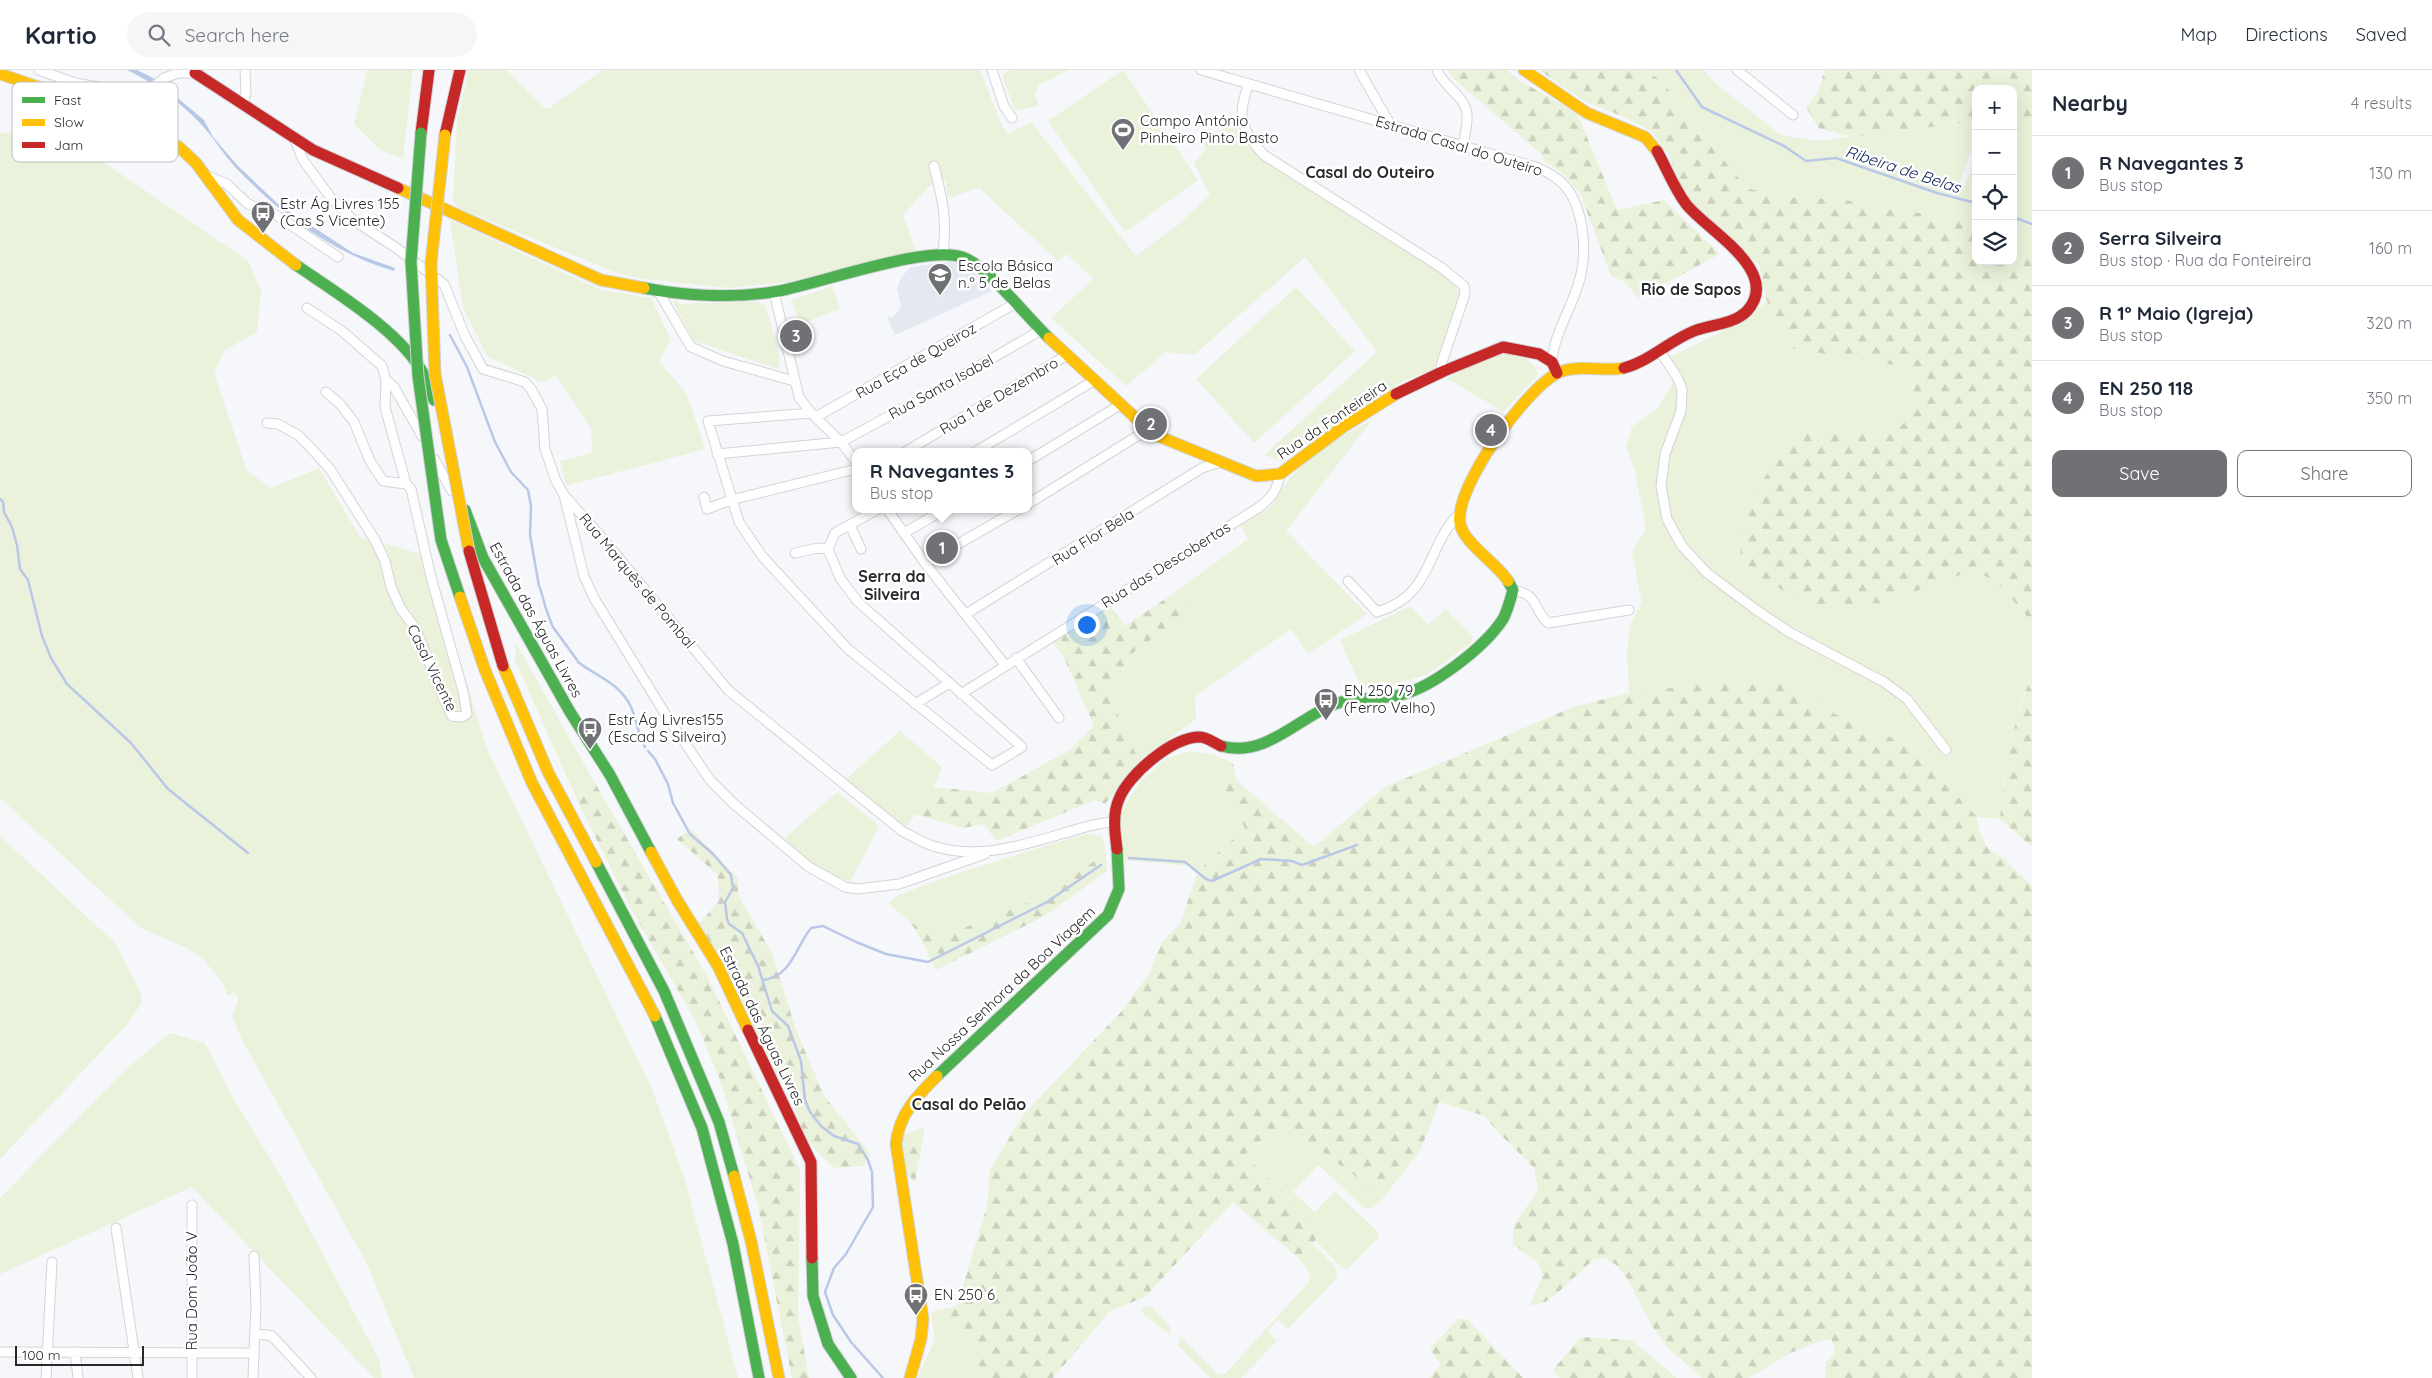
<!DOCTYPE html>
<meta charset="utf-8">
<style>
body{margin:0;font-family:Quicksand,sans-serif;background:#f6f6f7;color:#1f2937}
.controls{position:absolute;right:15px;top:15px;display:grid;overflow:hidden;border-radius:10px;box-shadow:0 5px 20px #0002}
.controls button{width:45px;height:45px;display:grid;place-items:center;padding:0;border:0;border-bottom:1px solid #e0e1e3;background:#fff;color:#1f2937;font:25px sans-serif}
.scale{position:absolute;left:15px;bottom:12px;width:129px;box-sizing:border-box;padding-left:5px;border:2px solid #28292c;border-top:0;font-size:14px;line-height:18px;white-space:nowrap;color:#28292c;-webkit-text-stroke:4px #fff;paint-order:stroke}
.you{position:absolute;left:1086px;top:554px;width:18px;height:18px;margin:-12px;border:4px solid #fff;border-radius:50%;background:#1a73e8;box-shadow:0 0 0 8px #1a73e833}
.badge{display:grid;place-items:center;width:32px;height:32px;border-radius:50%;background:#707174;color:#fff;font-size:16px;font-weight:700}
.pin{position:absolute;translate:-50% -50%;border:2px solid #fff;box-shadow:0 1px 5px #0006}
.popup{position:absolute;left:852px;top:378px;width:180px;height:65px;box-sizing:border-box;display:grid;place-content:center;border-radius:10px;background:#fff;filter:drop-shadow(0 1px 4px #0005);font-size:16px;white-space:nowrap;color:#747a83}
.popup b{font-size:19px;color:#1f2937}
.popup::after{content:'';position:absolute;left:50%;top:100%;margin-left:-10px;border:10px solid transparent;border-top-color:#fff}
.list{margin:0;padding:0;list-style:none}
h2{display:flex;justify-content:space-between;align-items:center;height:65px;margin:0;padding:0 20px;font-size:21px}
h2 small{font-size:16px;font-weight:400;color:#747a83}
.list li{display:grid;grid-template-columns:32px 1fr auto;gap:15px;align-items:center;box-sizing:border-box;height:75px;padding:0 20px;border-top:1px solid #e0e1e3}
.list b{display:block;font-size:19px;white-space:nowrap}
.list p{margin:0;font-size:16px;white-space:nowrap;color:#747a83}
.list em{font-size:16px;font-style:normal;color:#747a83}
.actions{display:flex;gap:10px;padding:15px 20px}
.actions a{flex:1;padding:11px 0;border:1px solid #707174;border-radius:10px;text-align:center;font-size:18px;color:#707174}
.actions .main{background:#707174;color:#fff}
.icon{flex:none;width:28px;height:28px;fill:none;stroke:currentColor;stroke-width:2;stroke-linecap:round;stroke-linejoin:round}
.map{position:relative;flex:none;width:2032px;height:1308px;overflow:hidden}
header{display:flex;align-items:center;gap:30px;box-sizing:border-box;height:70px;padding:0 25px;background:#fff;border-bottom:1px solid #e0e1e3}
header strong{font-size:24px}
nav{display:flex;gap:28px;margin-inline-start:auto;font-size:18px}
.search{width:350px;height:45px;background:#f6f6f7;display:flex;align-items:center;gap:12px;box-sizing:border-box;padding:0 18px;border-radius:28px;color:#747a83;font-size:19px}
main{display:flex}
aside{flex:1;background:#fff}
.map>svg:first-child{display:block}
</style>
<header>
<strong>Kartio</strong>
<div class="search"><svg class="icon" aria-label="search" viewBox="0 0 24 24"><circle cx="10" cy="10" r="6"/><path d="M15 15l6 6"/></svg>Search here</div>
<nav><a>Map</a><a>Directions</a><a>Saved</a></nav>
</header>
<main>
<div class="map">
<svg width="2032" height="1308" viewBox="0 0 2032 1308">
<defs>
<pattern id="forest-firs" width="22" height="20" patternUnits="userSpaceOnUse" patternTransform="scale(1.25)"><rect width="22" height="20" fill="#ebf2db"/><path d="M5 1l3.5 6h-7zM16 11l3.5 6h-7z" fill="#cad0bc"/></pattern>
</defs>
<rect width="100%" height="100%" fill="#f5f7fa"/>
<path fill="#e4e8f1" d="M956,191L966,195L992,221L895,265L887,247H893L901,237L897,218L902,206L911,197Z"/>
<path fill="#ebf2db" d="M367,0H413L403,89L380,80L354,54Z
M469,0H506L545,38H549L603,0H980L1002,56L1008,64L1031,52L1136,186L1179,154L1210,125L1194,93L1206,79L1200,68L1234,54L1255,83L1453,211L1459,225L1434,299L1403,311L1280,390L1264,385L1377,282L1305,187L1194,285L1166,282L1126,316L1051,248L1093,209L1067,184L1058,191L979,118L948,128L945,110L929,116L903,145L916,182L786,212L729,218L637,208L617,203L461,139L453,131L457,51Z
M1010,0H1069L1039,15L1035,26L1039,35L1015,41L1002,5Z
M1123,0L1198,110L1125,162L1048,51Z
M1645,0H1704L1714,12L1781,65L1817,71L1976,51V65L1957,121L1964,117L1976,90V153L1839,129L1778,127L1747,118L1701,63L1662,11Z
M2013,58L2032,64V182L2013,170Z
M58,61L248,191L261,221L257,262L224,281L214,303L247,401L271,418L319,398L360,467L432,487L443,535L487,679L652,1019L685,1110L738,1308H414L367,1194L242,970L232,946L239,928L234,922L228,926L223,914L204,890L185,877L141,858L0,728V63Z
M450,150L601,220L651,228L671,270L659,291L687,324L705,379L566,416L560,391L592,383L591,358L556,306L541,312L487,286L463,238Z
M832,216L840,239L800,254L792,230Z
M1296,217L1355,281L1254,373L1196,309Z
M672,230L681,234L753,231L765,235L780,287L778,299L694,271Z
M1767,231L1793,279L1913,298L1914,342L1899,358L1807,362L1883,533L1971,501L1995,510L2026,545L2032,574V606L2021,631L2004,711L2000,749L1977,747L1909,675L1828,641L1786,611L1764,612L1744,609L1629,623C1628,594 1622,557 1642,534L1632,483L1646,458L1634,398L1626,378L1632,357L1657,339L1672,314L1670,287L1742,252Z
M1511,282C1523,287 1536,291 1538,305L1503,342L1447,308L1494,286Z
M1372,350L1286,461L1367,544L1308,584L1291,559L1195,626L1196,649L1139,691L1112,631L1127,586L1192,539L1174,523L1248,469L1241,456L1270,438L1289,409L1318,379Z
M1410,536L1428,555L1445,539L1473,566L1471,573L1428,604L1392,615L1360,616L1340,570Z
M516,573L592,708L577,730L515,590Z
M900,661L942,697L934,717L906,758L845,710Z
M1190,681L1214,685L1233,693L1224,721L1245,758L1198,801L1191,796L1125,790L1121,750L1123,739L1140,712L1167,688Z
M837,722L879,756L850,812L813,795L785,768Z
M1084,764L1102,766L1106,784L1029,832L941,867L911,853L889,834L896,826L955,804Z
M0,766L115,873L139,919L142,932L130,951L0,1089Z
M170,963L205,973L230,1023L282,1108L380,1291L382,1308H374L192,1117L0,1204V1128L125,1000Z
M1282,1053L1384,1127L1374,1137L1366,1139L1318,1095L1293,1122L1315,1142L1333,1123L1336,1122L1378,1162V1168L1348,1199L1341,1197L1316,1171L1325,1161L1244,1085Z
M1313,1174L1336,1198L1337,1208L1288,1259L1278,1250L1267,1261L1277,1271L1241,1308H1210L1178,1275L1180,1266L1218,1304H1225L1309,1212L1310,1203L1298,1188Z
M1146,1236L1152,1237L1170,1256V1265L1140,1241Z
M931,1242L971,1267L982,1308H917L935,1270Z"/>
<path fill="url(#forest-firs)" d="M1447,0H1507L1517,9L1577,43L1617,140L1664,130L1720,184L1638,228L1625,212L1611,206L1580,123L1562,103L1545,92L1540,83L1453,8Z
M1539,0H1645L1662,11L1701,63L1747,118L1778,127L1839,129L1976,153V191H2013V170L2032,182V574L2026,545L1995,510L1971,501L1883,533L1807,535L1742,495L1739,471L1752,427L1771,398L1807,362L1899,358L1914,342L1913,298L1793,279L1767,231L1759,195L1695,136L1682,117L1668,83L1651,61L1624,47L1584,31Z
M1825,0H2032V64L2013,58V19H1976V51L1852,67L1819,58L1806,38L1818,22Z
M1174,523L1192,539L1127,587L1112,631L1139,691L1105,734L1095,730L996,771L984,754L963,758L915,744L934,717L992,723L1071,679L1094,656L1063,585L1051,571L1111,537L1125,556Z
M2032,606V777L2000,749C2005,700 2012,650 2032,606Z
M1744,609L1764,612L1786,611L1828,641L1909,675L1977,747L1979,761L1987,777L2004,789L2032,816V1308H1825L1826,1292C1835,1285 1836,1281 1832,1270H1823L1790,1283L1749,1308H1702L1669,1279L1652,1256L1630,1213L1618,1196L1604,1188L1594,1189L1554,1226L1545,1232L1529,1236L1543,1206L1538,1193L1513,1174V1156L1538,1121L1534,1098L1498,1062L1485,1046L1439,1032L1421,1079L1384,1127L1282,1053L1244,1085L1325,1161L1298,1188L1233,1132L1145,1227L1110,1241L1053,1308H982L971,1267L931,1242L957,1236L987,1136L990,1100L1023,1045L1120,943L1149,904L1162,872L1180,854L1198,801L1245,758L1224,721L1233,693L1236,710L1314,777L1385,717L1573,637L1629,623Z
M592,708L708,908L800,1100L798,1247L809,1308H792L758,1136L719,1007L695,950L630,837L577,730Z
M691,759L738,808V825L772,883L796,960L825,1027L870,1083L864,1096L835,1098C808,1076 804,1067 793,1034L699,854L719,831L718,805L677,769Z
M1106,784L1107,801L1043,847L936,900L921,869L911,853L941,867L1029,832Z
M925,1057L915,1112L907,1104L901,1065Z
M1458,1249H1467L1523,1308H1429L1441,1295L1430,1279Z
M1581,1267L1632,1270L1677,1308H1560L1553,1300Z"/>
<path fill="#b9c8e7" d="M127,0H137L155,9L204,50L213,67L238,96L278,134L353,183L395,198L394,201C333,183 280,144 236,98C223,84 212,65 198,51C177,30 154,13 127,0Z"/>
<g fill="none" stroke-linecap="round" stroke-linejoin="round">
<path stroke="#b9c8e7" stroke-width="2.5" d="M1676,0L1702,37L1784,76L1806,91L1836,88L1937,123L1976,133
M2013,147L2032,154
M450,265L467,297L495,372L511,402L528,420L531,436L530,465L539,516
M0,429L3,432L4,442L12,457L17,475L20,499L28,510L42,566L51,588L67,614L131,673L168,719L248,783
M540,518L545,535
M545,536L552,555
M553,557L577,590
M578,592C596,606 617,612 629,633C637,647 637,664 645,677
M648,681L655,689L668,714L673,733L690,764L713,784L731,805L733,818L725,832L727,849L729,854L742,863L758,896L772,941L788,956L801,991L805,1030L810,1042L821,1056L834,1066L858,1074L868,1090L872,1102L873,1137L846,1184L834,1198L825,1222L833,1245L851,1272L883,1308
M1129,788L1185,792L1206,809L1212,811L1261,789L1292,791L1302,795L1357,775
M763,910C791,907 796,877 811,858L823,856L856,872L886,884L928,892L1047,832L1101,795"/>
<defs>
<path id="street" d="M39,0L75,13L139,24L150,20L164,8L178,3H195
M992,0L1004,36L1012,48
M1201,0L1536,97C1545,101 1555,106 1562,113C1583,133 1587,177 1581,204C1575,234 1554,261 1552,292
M1359,0L1390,54
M1437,0C1443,17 1466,26 1467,45C1468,55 1464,67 1463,77
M1737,0L1793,45
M1249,14C1236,46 1241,60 1264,85L1442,198L1464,216L1465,224L1441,295L1444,301
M243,34L246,22L245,0
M294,68L303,90L331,128L353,150L395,177L444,214L465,266L483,299L525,312L531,319L542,339L545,379L556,411L564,425L604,470L728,620L902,761C912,766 923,773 933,776C976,790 1020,776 1061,764C1079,759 1094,753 1113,752
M934,96C943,132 947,147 943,185
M205,105L227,114L248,134L276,145L338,187
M658,221L691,277L723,291L794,311
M774,222L799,327L811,343L841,372L856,392
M1659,280L1677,307L1682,319L1681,341L1665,384L1661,416L1667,449L1682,476L1707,503L1755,539L1789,562L1884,612L1907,629L1946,680
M386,310L394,317L422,366
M326,322L340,334L354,352L370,391L383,411L406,414
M811,343L708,351L739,452L762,486L848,579L992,695L1022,677L858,532L840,508L828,479L835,463L878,439
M816,347L1014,234
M267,353L278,354L298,365L311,378L330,399L375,470L385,491L391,517L401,539L416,559L438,616L452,646L461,647L467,644L463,621L431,507L411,419L406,414L385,337L386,310L382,296L342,261L307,238
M905,382L1067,285
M975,382L1095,310
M717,384L841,372L941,318L1041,260
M434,389L452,421
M1028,391L1120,335
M564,425L584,506L594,528L664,642L710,710L734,734L809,797L845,817L857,819L899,814L985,784
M704,427L707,439L731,430L856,399
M1028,434L1147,360
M887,439L925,493L1005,595
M850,455L861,479
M904,463L945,439
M795,483L818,478L828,479
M925,493L1019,439
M1348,511L1377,542C1434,525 1425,478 1459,444
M1513,520C1539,524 1533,539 1548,553L1629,540
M966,544L1202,398L1221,392
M1016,588L1059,648
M961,624L1258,438C1272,428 1277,420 1280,404
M915,634L948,614
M116,1158L138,1308
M255,1263L272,1266L311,1308
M0,1282L254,1283
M75,1282L78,1308
M46,1308L52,1192
M192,1308V1135
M253,1308L256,1236L254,1186"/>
<path id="fast" d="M296,195C335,222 402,262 424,305C428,313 431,322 434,330
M644,218C685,226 732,228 773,222C814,216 933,171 967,189C991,201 1027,247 1049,268
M465,440L483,488L570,642L610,705L651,782
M1221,676C1264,688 1296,650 1332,635C1354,626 1378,630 1400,625C1432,618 1485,577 1503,549C1508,540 1510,530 1513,520L1508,511
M596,792L664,921L719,1052L734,1106
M655,946L702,1058L733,1174L759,1308
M937,1006L1108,845L1119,819L1117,779
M812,1188L813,1226L828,1274L851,1308"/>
<path id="slow" d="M1524,0L1587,43L1645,67L1657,81
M0,4L115,43L179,77L196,93L238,150L296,195
M398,118L601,210L644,218
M1049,268L1153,364L1256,406L1280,404L1343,357L1396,324
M1508,511C1497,493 1463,473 1460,453C1454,418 1528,315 1560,302C1579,294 1604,302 1624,298
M503,596L548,702L596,792
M485,600L532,713L655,946
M651,782L677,830L718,896L748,960
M734,1106L751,1171L779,1308
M910,1308L921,1269L923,1249L896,1074C899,1044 917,1026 937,1006"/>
<path id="jam" d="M195,3L313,80L398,118
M421,63L429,0
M445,65L460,0
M1624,298C1650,291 1669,271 1694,261C1711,254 1733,255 1747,241C1783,201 1706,160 1686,134C1674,118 1667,99 1657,81
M1396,324L1444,301L1503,277L1539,284L1552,292L1557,303
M1117,779C1115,763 1112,745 1119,729C1128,705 1172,667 1200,667C1207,667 1214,673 1221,676
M748,960L811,1092L812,1188"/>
</defs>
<use href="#street" stroke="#d3d4d7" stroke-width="11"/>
<use href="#fast" stroke="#d3d4d7" stroke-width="13"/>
<use href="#slow" stroke="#d3d4d7" stroke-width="13"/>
<use href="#jam" stroke="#d3d4d7" stroke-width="13"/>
<use href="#street" stroke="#fefefe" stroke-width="9"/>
<use href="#fast" stroke="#4caf50" stroke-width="11"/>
<use href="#slow" stroke="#ffc107" stroke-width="11"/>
<use href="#jam" stroke="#c62828" stroke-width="11"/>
<defs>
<path id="fast-bridge" d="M421,63L411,192L418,306L441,470L460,527"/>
<path id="slow-bridge" d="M445,65L431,193L435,304L469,481
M460,527L485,600"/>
<path id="jam-bridge" d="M469,481L503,596"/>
</defs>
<use href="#fast-bridge" stroke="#d0d1d3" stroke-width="13" stroke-linecap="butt"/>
<use href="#slow-bridge" stroke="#d0d1d3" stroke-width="13" stroke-linecap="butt"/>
<use href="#jam-bridge" stroke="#d0d1d3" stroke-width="13" stroke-linecap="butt"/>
<use href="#fast-bridge" stroke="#4caf50" stroke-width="11"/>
<use href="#slow-bridge" stroke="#ffc107" stroke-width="11"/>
<use href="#jam-bridge" stroke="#c62828" stroke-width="11"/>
</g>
<defs>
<symbol id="stadium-pin" viewBox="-11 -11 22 30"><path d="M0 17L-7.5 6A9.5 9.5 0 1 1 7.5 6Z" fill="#707174" stroke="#fff"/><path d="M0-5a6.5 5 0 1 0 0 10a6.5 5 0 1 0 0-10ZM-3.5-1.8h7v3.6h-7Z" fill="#fff"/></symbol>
<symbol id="bus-pin" viewBox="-11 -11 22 30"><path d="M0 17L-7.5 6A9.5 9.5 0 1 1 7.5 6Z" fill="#707174" stroke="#fff"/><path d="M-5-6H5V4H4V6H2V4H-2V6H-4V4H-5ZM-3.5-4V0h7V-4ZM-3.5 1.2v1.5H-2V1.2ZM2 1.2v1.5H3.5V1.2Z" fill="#fff"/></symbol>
<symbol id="school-pin" viewBox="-11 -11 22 30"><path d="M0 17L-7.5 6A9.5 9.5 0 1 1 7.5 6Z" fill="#707174" stroke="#fff"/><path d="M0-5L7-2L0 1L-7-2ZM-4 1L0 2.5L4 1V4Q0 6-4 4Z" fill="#fff"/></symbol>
</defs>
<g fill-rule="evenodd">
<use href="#stadium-pin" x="1109" y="46" width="28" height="38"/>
<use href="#bus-pin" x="249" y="129" width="28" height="38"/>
<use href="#school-pin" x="926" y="191" width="28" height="38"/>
<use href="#bus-pin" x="1312" y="616" width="28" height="38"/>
<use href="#bus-pin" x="576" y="645" width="28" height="38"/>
<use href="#bus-pin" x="902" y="1211" width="28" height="38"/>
</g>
<g text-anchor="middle" stroke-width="5" stroke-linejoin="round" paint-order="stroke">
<g font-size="15" fill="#28292c" stroke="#fff" text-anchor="start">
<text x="1140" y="56">Campo António<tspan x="1140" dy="17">Pinheiro Pinto Basto</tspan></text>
<text x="280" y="139">Estr Ág Livres 155<tspan x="280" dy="17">(Cas S Vicente)</tspan></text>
<text x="958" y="201">Escola Básica<tspan x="958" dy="17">n.º 5 de Belas</tspan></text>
<text x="1344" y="626">EN 250 79<tspan x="1344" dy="17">(Ferro Velho)</tspan></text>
<text x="608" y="655">Estr Ág Livres155<tspan x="608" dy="17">(Escad S Silveira)</tspan></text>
<text x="934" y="1230">EN 250 6</text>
</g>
<g font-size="15" fill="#28292c" stroke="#fff">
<text transform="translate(1459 76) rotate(17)" y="5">Estrada Casal do Outeiro</text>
<text transform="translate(916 291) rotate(-30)" y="5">Rua Eça de Queiroz</text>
<text transform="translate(941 317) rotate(-29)" y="5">Rua Santa Isabel</text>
<text transform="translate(999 326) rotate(-31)" y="5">Rua 1 de Dezembro</text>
<text transform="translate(1332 350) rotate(-34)" y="5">Rua da Fonteireira</text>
<text transform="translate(1093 467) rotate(-32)" y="5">Rua Flor Bela</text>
<text transform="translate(1166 495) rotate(-32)" y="5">Rua das Descobertas</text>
<text transform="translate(637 511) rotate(50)" y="5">Rua Marquês de Pombal</text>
<text transform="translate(536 550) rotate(61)" y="5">Estrada das Águas Livres</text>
<text transform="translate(432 598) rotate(64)" y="5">Casal Vicente</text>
<text transform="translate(1002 924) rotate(-43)" y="5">Rua Nossa Senhora da Boa Viagem</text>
<text transform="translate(762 956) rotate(64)" y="5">Estrada das Águas Livres</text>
<text transform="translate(192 1221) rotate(-90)" y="5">Rua Dom João V</text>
</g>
<g font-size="16" font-style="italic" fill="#112559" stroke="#fff">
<text transform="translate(1903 99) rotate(18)" y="6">Ribeira de Belas</text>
</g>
<g font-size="16" font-weight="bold" fill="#28292c" stroke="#fff">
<text x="1370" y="108">Casal do Outeiro</text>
<text x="1691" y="225">Rio de Sapos</text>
<text x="892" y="512">Serra da<tspan x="892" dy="18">Silveira</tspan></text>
<text x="969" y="1040">Casal do Pelão</text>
</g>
</g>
<rect x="12" y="12" width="166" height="80" rx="8" fill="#fff" stroke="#bebfc0" stroke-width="1"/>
<rect x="22" y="27" width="23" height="6" fill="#4caf50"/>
<rect x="22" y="49" width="23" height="7" fill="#ffc107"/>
<rect x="22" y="72" width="23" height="6" fill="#c62828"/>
<g font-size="14" fill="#28292c">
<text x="54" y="35">Fast</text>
<text x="54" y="57">Slow</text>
<text x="54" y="80">Jam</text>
</g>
</svg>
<div class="controls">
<button>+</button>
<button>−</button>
<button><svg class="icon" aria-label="locate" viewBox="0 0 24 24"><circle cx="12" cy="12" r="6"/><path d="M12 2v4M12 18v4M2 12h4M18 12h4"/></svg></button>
<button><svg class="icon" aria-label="layers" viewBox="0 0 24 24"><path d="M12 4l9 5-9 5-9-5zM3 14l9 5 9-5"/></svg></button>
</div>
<div class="scale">100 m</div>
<div class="you"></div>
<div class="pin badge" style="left:942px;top:478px">1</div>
<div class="popup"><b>R Navegantes 3</b>Bus stop</div>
<div class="pin badge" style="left:1151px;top:354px">2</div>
<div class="pin badge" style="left:796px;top:266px">3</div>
<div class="pin badge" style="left:1491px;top:360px">4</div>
</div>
<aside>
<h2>Nearby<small>4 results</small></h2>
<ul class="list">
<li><span class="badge">1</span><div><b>R Navegantes 3</b><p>Bus stop</p></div><em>130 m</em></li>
<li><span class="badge">2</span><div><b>Serra Silveira</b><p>Bus stop · Rua da Fonteireira</p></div><em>160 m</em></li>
<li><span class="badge">3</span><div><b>R 1º Maio (Igreja)</b><p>Bus stop</p></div><em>320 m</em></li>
<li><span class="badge">4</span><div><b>EN 250 118</b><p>Bus stop</p></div><em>350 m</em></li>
</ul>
<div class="actions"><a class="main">Save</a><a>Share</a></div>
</aside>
</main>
